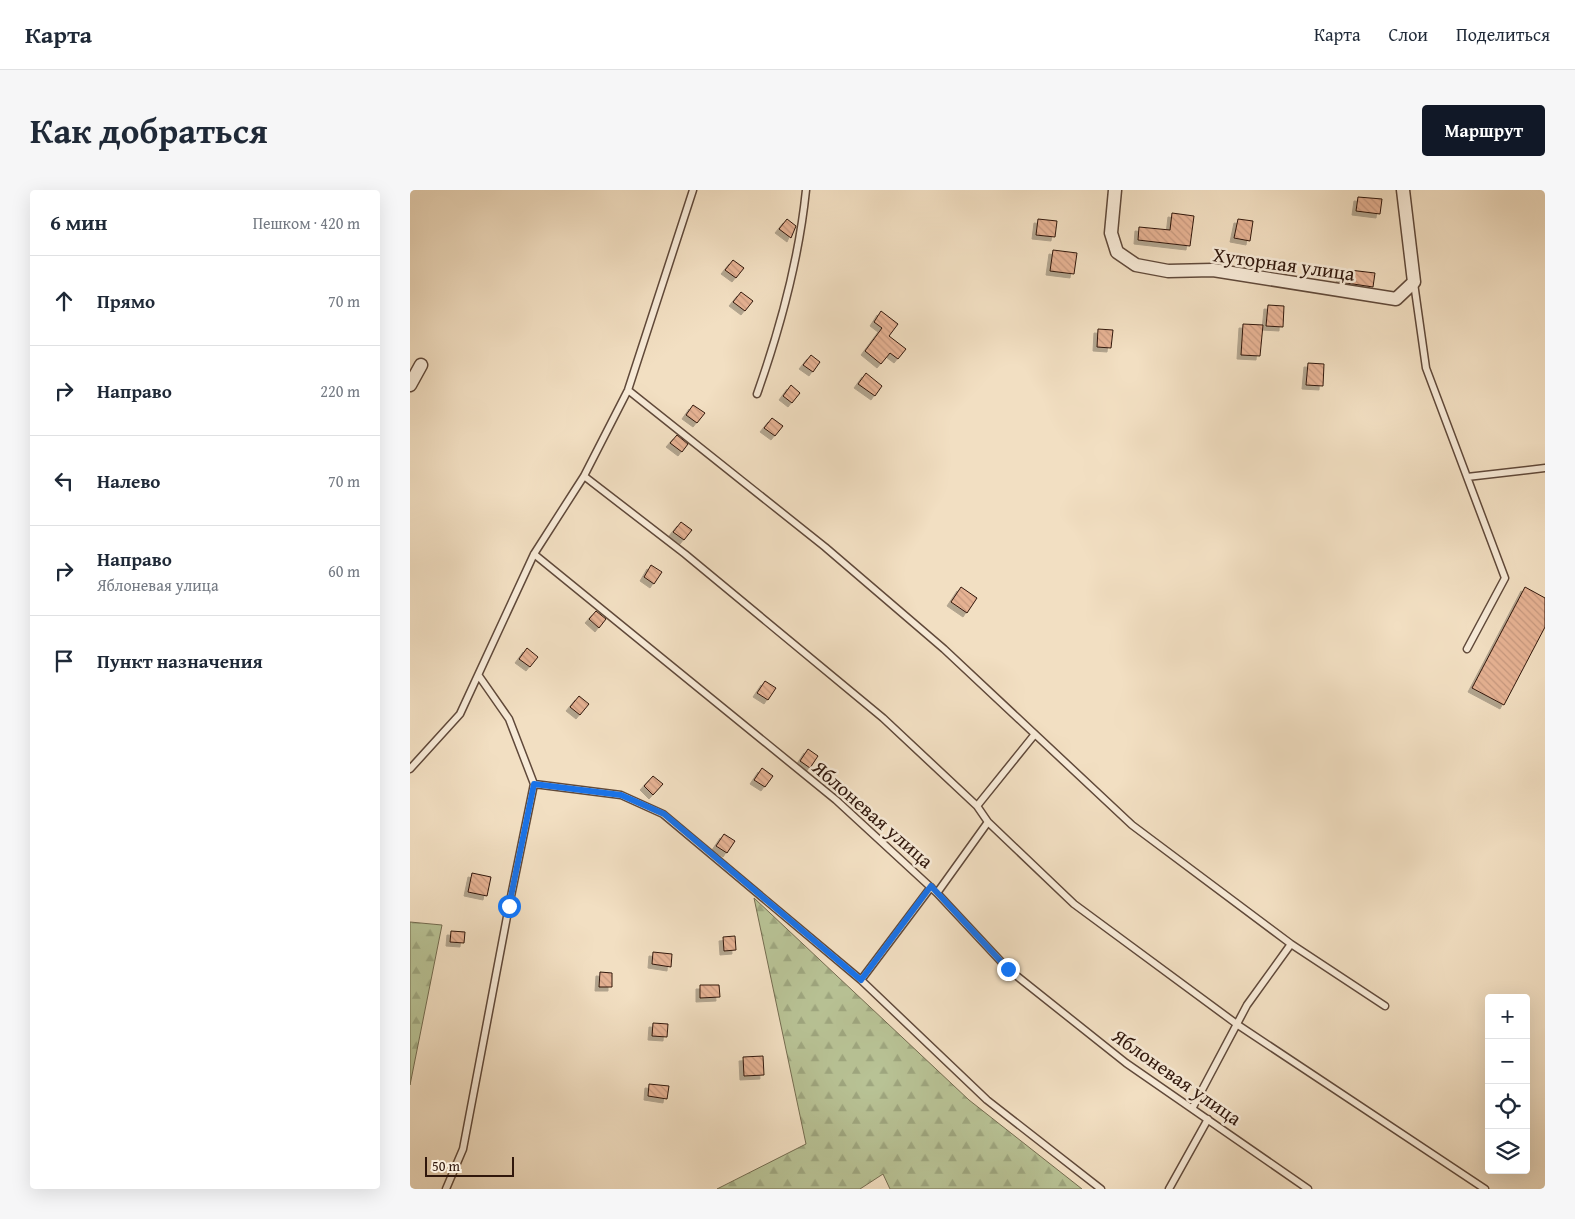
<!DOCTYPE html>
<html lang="ru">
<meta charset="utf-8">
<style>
body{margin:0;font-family:"Gentium Book Plus",serif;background:#f6f6f7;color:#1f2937}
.controls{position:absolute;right:15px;bottom:15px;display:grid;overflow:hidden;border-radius:5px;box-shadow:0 5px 20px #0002}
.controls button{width:45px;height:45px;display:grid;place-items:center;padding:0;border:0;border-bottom:1px solid #e0e1e3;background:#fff;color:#1f2937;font:25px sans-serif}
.scale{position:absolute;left:15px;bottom:12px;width:89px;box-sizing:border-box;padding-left:5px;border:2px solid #30170c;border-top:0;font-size:14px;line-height:18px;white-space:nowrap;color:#30170c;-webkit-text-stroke:4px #f7ead7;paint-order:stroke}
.stop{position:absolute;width:15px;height:15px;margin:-11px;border:4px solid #1a73e8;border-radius:50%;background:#fff}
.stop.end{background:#1a73e8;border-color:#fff;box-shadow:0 1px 5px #0008}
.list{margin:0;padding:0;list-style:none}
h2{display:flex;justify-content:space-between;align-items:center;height:65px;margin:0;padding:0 20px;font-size:21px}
h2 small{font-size:16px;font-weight:400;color:#747a83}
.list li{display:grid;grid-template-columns:32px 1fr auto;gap:15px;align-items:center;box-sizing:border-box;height:90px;padding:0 20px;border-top:1px solid #e0e1e3}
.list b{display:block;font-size:19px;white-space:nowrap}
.list p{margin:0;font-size:16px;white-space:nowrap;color:#747a83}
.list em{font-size:16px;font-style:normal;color:#747a83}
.icon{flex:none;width:28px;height:28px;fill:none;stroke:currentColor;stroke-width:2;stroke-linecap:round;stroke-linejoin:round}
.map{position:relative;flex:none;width:1135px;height:999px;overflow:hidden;border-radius:5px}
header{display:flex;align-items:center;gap:30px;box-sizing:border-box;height:70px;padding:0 25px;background:#fff;border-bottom:1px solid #e0e1e3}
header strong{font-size:24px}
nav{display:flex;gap:28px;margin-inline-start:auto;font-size:18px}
.intro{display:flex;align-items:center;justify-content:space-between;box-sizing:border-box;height:120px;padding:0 30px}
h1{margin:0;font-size:35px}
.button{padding:12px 22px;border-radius:5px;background:#111827;color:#fff;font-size:18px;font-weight:700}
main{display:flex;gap:30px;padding:0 30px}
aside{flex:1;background:#fff;border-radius:5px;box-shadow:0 5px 20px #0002}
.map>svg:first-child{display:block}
</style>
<header>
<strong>Карта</strong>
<nav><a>Карта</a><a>Слои</a><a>Поделиться</a></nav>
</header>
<div class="intro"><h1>Как добраться</h1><a class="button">Маршрут</a></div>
<main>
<aside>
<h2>6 мин<small>Пешком · 420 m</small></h2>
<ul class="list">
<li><svg class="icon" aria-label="ahead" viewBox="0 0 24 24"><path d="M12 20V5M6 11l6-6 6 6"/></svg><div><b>Прямо</b></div><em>70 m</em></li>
<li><svg class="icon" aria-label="right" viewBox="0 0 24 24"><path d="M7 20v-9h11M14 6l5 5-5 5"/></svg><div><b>Направо</b></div><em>220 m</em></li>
<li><svg class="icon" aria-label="left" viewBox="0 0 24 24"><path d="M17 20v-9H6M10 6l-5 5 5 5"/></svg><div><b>Налево</b></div><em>70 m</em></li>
<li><svg class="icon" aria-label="right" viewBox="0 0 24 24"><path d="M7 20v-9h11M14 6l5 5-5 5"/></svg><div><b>Направо</b><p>Яблоневая улица</p></div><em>60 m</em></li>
<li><svg class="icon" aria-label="arrive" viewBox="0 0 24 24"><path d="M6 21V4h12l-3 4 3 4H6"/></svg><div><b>Пункт назначения</b></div></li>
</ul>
</aside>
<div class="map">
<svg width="1135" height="999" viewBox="0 0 1135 999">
<defs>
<pattern id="forest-firs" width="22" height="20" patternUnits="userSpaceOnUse" patternTransform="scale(1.25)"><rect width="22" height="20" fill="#b8c295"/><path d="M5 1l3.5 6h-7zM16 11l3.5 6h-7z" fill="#9ea67f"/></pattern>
<pattern id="building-back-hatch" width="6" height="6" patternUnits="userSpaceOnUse" patternTransform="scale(1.25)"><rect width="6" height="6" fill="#e6b293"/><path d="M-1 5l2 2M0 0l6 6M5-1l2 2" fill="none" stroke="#c6987e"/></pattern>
<filter id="shadow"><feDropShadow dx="-4" dy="4" stdDeviation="0" flood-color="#0004"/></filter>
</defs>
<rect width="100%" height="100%" fill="#f2dfc2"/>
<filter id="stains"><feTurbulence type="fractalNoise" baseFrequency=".004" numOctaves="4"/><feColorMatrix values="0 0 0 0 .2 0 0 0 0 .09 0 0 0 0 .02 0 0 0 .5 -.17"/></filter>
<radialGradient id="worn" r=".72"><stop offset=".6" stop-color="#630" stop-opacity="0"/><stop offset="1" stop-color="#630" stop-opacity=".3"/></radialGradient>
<path fill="url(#forest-firs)" stroke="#746c50" d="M344,708L559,910L672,999H480L473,984L450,999H307L396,954Z
M0,732L32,735L0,895Z"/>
<path fill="url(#building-back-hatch)" stroke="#30170c" filter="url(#shadow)" d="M948,7L972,9L970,24L946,21Z
M762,23L784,26L780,56L728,50L729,37L760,40Z
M377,29L386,36L381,48L369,39Z
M628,29L647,31L645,47L626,45Z
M828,29L843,31L840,51L824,48Z
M643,60L667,63L664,84L640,81Z
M323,70L334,78L326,88L315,80Z
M931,79L965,83L963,97L930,92Z
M331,102L343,111L335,121L323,112Z
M858,115L874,116L873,137L856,136Z
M471,121L488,134L479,146L496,159L488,169L480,163L471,174L455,161L472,138L464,132Z
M833,134L853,135L850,166L831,165Z
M688,139L703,140L701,158L687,157Z
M401,165L410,172L403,182L393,175Z
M898,173L914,174L913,196L896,195Z
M456,183L472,196L465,206L448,194Z
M381,195L390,203L382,213L373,206Z
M283,215L295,223L287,233L276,225Z
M362,228L373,236L365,246L354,238Z
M267,245L278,254L272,262L260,253Z
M271,332L282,340L274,350L263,342Z
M241,375L252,382L244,394L234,387Z
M551,397L567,408L557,423L541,412Z
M1115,397L1135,408V437L1094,515L1062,498Z
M186,421L196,429L189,438L179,429Z
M117,458L128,467L120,477L109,469Z
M355,491L366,498L358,510L347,503Z
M169,506L179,514L170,525L160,517Z
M398,559L408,566L400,578L390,571Z
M352,578L363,586L355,597L344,590Z
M243,586L253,594L243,605L234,596Z
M314,644L325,651L317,663L306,656Z
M62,683L81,687L77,706L58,702Z
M41,741L55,742L54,753L40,752Z
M325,746L326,760L314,761L313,747Z
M243,762L262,764L261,777L242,774Z
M190,782L202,783V797H189Z
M290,795H309L310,807L290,808Z
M243,833L258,834L257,847L242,846Z
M353,866L354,885L334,886L333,867Z
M239,894L259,896L257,909L238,906Z"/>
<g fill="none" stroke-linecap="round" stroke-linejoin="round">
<defs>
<path id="service" d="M1004,93L1016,178L1095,388L1057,459
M218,200L415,357L534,459L722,635L881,754L975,816
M347,204C370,139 389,69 396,0
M174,286L275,364L473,528L567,616L578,632L664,714L828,835L1075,999
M1057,287L1135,278
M124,364L426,610L527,703L598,779L716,873L898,999
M69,486L99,529L124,594L211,605L253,624L451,790L577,910L691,999
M0,579L50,524L124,364L174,286L218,200L283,0
M567,616L625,544
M527,703L578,632
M451,790L521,697
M783,917L837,815L881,754
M36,999L53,959L99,716L124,594
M759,999L798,929"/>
<path id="minor" d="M705,0L701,43L707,62L726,75L758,81L803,80L986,109L1004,92L993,0
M0,195L11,175"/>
</defs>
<use href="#service" stroke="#60493a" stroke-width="9"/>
<use href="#minor" stroke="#60493a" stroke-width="15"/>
<use href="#service" stroke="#f7ead7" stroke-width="6"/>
<use href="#minor" stroke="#f7ead7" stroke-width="12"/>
</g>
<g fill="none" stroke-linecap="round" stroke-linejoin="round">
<path stroke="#1a73e8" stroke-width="6" d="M99,716L124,594L211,605L254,624L451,790L521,696L598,779"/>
</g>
<g text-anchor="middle" stroke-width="5" stroke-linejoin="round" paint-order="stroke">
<g font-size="20" fill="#30170c" stroke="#f7ead7">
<text transform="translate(874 74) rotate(8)" y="7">Хуторная улица</text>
<text transform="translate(463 624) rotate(41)" y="7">Яблоневая улица</text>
<text transform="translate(767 887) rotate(35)" y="7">Яблоневая улица</text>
</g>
</g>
<rect width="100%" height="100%" filter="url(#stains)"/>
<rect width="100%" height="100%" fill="url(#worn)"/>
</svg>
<div class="controls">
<button>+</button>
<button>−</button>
<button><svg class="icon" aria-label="locate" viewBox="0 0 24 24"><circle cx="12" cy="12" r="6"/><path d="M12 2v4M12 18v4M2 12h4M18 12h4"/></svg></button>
<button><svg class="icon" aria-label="layers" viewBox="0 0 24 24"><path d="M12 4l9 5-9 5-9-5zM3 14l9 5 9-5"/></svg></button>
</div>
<div class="scale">50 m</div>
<div class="stop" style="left:99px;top:716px"></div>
<div class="stop end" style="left:598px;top:779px"></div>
</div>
</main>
